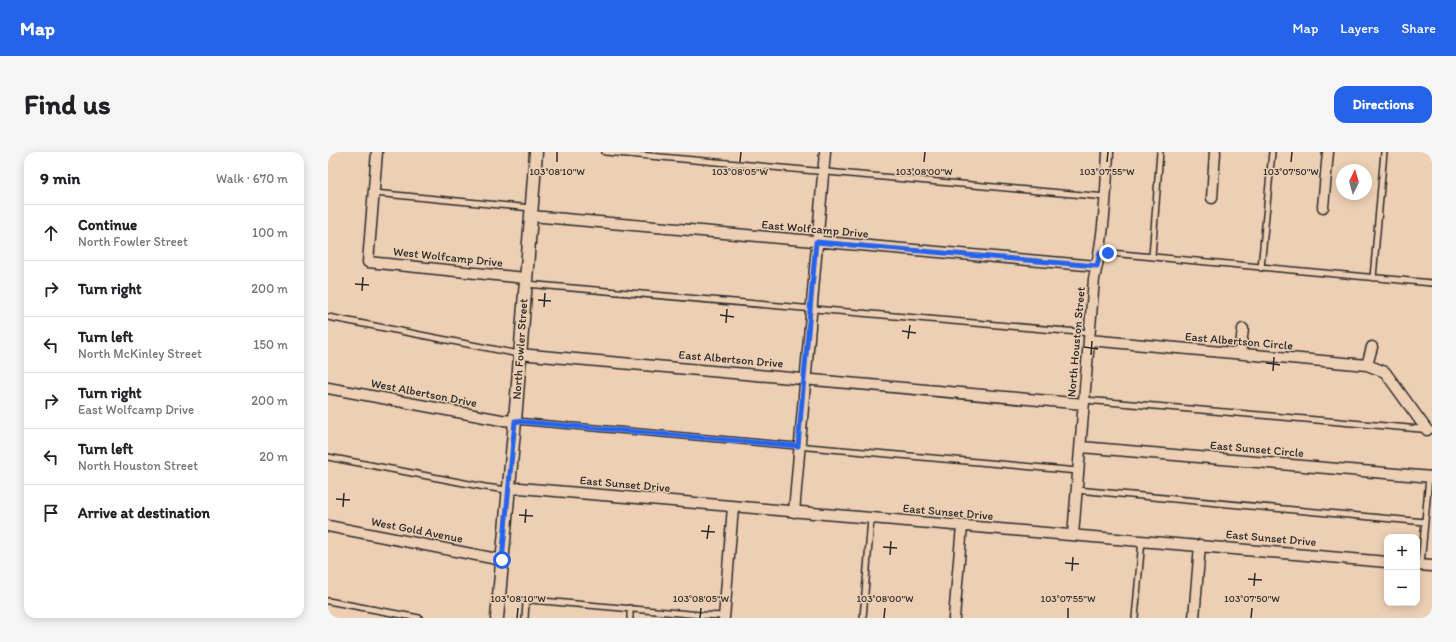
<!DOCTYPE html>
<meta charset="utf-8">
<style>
body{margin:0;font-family:Itim,sans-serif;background:#f6f6f6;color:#202124}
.controls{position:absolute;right:12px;bottom:12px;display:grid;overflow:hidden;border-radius:8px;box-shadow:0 2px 10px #0003}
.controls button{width:36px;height:36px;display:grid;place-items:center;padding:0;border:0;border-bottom:1px solid #e0e0e0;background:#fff;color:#202124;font:20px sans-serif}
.compass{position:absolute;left:1008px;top:12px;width:36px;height:36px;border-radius:50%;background:#fff;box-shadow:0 2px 10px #0003;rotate:5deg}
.stop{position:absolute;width:12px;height:12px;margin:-9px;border:3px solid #2563eb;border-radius:50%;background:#fff}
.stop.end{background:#2563eb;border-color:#fff;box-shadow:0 1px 4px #0008}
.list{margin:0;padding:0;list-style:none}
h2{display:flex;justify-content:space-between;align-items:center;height:52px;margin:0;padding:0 16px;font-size:17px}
h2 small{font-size:13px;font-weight:400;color:#757577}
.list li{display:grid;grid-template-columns:26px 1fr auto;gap:12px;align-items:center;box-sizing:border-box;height:56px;padding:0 16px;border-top:1px solid #e0e0e0}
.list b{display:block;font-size:15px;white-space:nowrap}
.list p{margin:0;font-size:13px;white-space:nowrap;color:#757577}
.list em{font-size:13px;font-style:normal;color:#757577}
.icon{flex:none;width:22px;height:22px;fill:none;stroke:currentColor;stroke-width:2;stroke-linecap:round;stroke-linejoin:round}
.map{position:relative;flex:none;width:1104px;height:466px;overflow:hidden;border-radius:12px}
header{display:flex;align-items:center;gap:24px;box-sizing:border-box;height:56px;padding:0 20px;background:#2563eb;color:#fff}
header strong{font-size:19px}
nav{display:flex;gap:22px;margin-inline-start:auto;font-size:14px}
.intro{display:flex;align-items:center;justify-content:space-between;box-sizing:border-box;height:96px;padding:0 24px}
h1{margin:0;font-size:28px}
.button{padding:10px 18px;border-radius:12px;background:#2563eb;color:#fff;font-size:14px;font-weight:700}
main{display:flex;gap:24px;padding:0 24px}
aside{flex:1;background:#fff;border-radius:12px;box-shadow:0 2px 10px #0003}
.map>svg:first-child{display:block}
</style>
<header>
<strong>Map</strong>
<nav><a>Map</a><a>Layers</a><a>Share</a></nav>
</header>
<div class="intro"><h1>Find us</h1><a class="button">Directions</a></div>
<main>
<aside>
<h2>9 min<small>Walk · 670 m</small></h2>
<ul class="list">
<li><svg class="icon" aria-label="ahead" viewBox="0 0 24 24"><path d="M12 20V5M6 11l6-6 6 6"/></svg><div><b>Continue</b><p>North Fowler Street</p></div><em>100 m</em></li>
<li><svg class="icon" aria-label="right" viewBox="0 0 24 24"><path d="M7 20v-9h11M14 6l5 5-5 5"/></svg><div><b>Turn right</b></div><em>200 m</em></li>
<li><svg class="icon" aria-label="left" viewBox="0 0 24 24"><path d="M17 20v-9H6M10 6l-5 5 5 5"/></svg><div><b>Turn left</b><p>North McKinley Street</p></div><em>150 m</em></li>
<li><svg class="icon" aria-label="right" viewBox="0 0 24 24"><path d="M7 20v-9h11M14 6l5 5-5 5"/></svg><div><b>Turn right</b><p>East Wolfcamp Drive</p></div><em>200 m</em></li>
<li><svg class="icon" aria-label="left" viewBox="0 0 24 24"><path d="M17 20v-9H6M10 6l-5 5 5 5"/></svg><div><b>Turn left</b><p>North Houston Street</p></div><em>20 m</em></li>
<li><svg class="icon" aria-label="arrive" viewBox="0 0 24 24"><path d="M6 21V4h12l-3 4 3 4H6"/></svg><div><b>Arrive at destination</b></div></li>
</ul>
</aside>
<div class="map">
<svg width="1104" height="466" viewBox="0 0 1104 466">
<rect width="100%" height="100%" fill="#edcfb4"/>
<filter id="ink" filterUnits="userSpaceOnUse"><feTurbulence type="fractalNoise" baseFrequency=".025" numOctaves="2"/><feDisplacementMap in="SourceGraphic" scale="8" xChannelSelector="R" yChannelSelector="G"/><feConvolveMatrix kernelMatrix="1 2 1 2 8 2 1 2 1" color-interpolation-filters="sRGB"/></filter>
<g filter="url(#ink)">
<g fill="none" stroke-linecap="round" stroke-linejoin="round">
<defs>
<path id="service" d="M277,0L778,45
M46,41L203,56
M772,100L1104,131
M824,104L832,0
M933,116L944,0
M1045,126L1056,0
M198,132L762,181
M0,165L191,202
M757,248L1104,278
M188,269L750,319
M0,305L157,335L179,338
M749,338L1097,370
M1093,413L1101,325
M0,449L91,466
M373,463L396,464
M197,466L198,451L203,448L373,463V466
M302,466V456
M535,466L543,367
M807,466L814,388"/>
<path id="minor" d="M49,0L40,110L197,126
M884,46L887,0
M995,55L1000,0
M203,64L769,114
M761,188L1039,213L1044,195
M912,201L915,177
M191,202L756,252
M1039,213L1057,220L1099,278
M0,236L173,268L187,269
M753,295L1104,325
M179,338L192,336L1059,410
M466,360L497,0
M0,374L174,408
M745,383L766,127C776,85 778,43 780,0
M1089,413L1104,414
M396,466L405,355
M626,466L634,374
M866,466L872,393"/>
<path id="tertiary" d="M169,466L187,269L208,0"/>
</defs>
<use href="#service" stroke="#2b2b2b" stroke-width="8"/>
<use href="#minor" stroke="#2b2b2b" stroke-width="13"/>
<use href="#tertiary" stroke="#2b2b2b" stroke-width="15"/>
<use href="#service" stroke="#edcfb4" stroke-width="5"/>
<use href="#minor" stroke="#edcfb4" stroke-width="10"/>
<use href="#tertiary" stroke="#edcfb4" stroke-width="12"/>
</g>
</g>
<g fill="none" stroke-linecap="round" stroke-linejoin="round" filter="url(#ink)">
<path stroke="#2563eb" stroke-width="5" d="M174,408L187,269L470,294L488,90L769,114L772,100L780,101"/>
</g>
<path fill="none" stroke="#2b2b2b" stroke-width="1.5" d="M229,10V0M412,10L413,0M596,10L597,0M779,10L780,0M963,10L964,0M27,132L41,133M34,139L35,125M210,148L223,149M216,155L217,141M392,163L406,165M398,171L399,157M574,179L588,181M580,187L582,173M756,195L770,197M763,203L764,189M938,211L952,213M945,219L946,205M8,347L22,348M15,355L16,341M191,363L205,364M197,371L198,357M373,379L387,380M379,387L381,373M555,395L569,396M562,403L563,389M737,411L751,412M744,419L745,405M920,427L934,428M926,434L927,421M189,466L190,456M372,466L373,456M556,466L557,456M740,466V456M923,466L924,456"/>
<g text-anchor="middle" stroke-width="3" stroke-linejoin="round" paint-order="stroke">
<g font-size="12" fill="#2b2b2b" stroke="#edcfb4">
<text transform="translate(487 77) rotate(5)" y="4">East Wolfcamp Drive</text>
<text transform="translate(120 105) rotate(6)" y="4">West Wolfcamp Drive</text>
<text transform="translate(911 189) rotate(5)" y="4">East Albertson Circle</text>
<text transform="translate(748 190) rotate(-85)" y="4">North Houston Street</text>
<text transform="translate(192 197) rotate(-86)" y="4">North Fowler Street</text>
<text transform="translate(403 207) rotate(5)" y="4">East Albertson Drive</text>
<text transform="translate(96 241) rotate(11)" y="4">West Albertson Drive</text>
<text transform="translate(929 297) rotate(5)" y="4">East Sunset Circle</text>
<text transform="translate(297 332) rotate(5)" y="4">East Sunset Drive</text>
<text transform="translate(620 360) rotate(5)" y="4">East Sunset Drive</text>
<text transform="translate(89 378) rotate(11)" y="4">West Gold Avenue</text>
<text transform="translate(943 386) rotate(5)" y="4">East Sunset Drive</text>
</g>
</g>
<g font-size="10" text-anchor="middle" fill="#2b2b2b" stroke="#edcfb4" stroke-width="3" stroke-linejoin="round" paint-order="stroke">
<text x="229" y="23">103°08'10"W</text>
<text x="412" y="23">103°08'05"W</text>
<text x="596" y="23">103°08'00"W</text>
<text x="779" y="23">103°07'55"W</text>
<text x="963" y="23">103°07'50"W</text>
<text x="190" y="450">103°08'10"W</text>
<text x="373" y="450">103°08'05"W</text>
<text x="557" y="450">103°08'00"W</text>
<text x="740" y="450">103°07'55"W</text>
<text x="924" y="450">103°07'50"W</text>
</g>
</svg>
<div class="controls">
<button>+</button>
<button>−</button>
</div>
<svg class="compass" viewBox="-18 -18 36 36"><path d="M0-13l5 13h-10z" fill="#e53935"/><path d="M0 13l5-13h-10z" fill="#757577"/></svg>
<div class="stop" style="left:174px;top:408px"></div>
<div class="stop end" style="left:780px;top:101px"></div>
</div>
</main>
